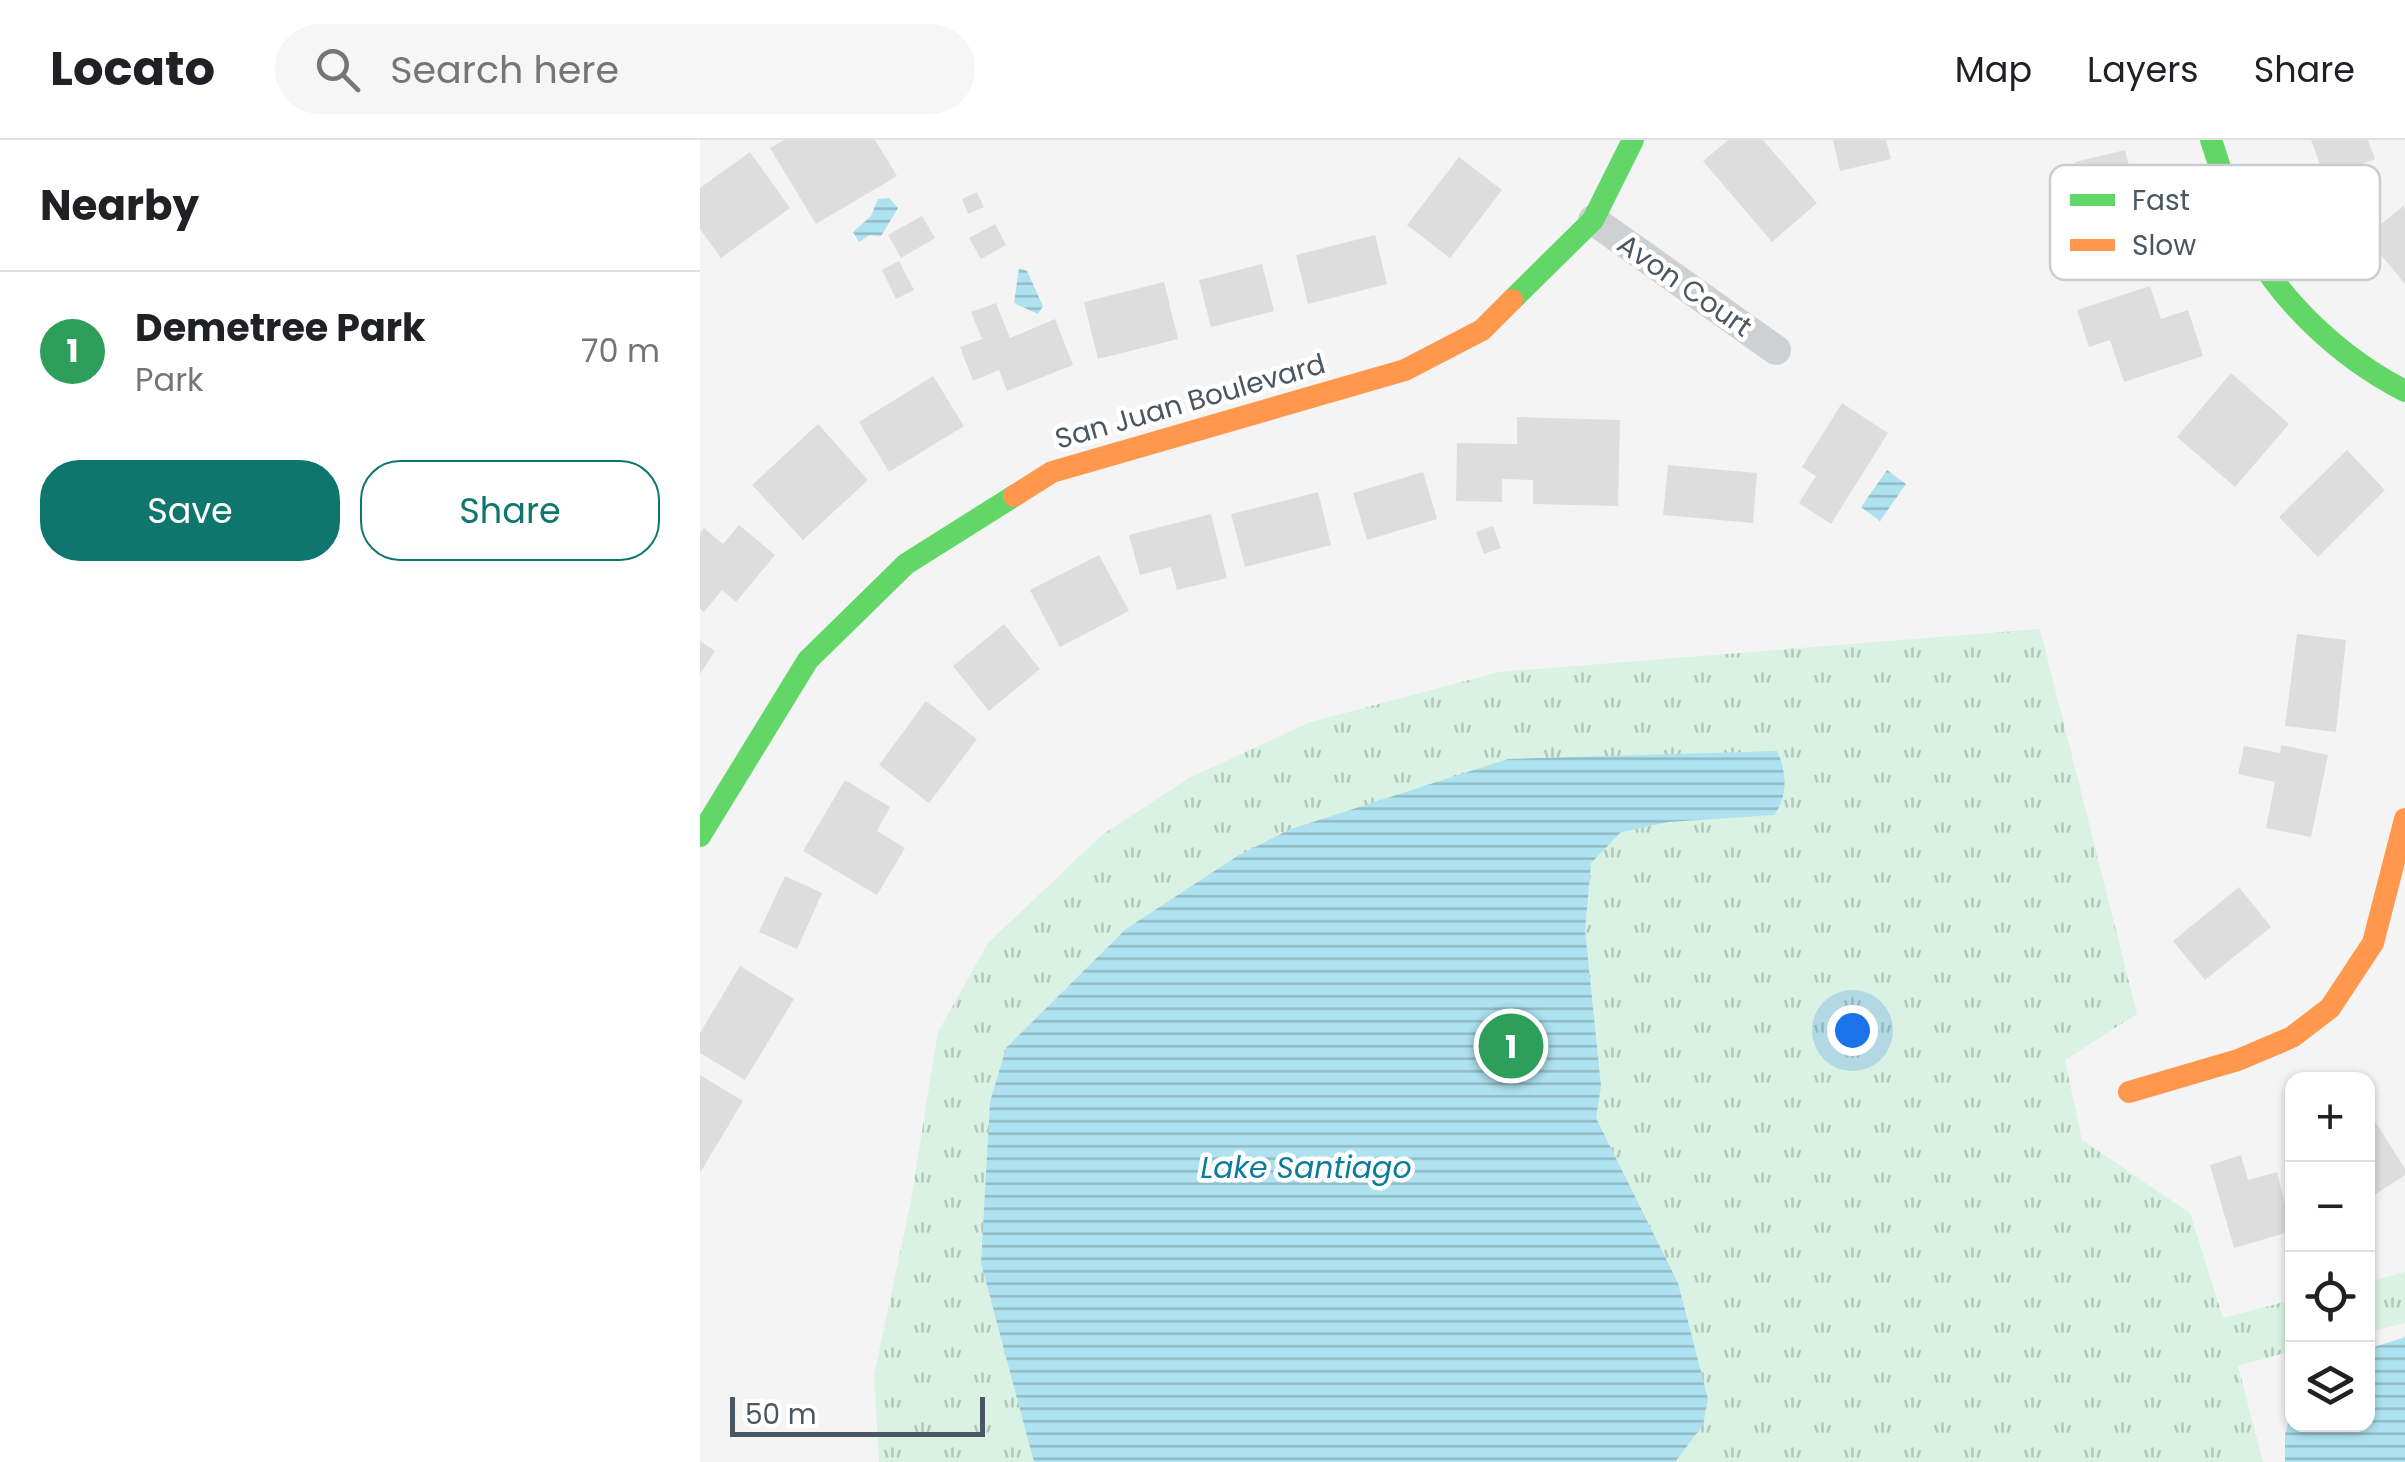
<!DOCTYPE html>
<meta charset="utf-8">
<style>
body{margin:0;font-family:Poppins,sans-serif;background:#f6f6f6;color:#202124}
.controls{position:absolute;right:30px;bottom:30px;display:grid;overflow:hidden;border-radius:20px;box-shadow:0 2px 8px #0004}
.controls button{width:90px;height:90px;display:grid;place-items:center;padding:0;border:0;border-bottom:2px solid #e0e0e0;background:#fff;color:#202124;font:50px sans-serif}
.scale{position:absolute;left:30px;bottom:25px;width:255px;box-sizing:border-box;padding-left:10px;border:5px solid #4a5661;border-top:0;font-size:28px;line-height:35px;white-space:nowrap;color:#4a5661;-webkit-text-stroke:8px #fff;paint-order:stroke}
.you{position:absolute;left:1152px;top:890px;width:35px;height:35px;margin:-25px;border:8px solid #fff;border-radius:50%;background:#1a73e8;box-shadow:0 0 0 15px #1a73e833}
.badge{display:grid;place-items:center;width:65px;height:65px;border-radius:50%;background:#0f766e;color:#fff;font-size:32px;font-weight:700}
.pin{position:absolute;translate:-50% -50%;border:5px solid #fff;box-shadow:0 2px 10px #0006}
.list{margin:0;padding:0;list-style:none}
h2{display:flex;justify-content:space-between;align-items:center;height:130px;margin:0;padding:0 40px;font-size:42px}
h2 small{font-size:32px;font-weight:400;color:#757577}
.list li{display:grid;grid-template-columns:65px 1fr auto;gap:30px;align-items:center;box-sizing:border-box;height:160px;padding:0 40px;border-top:2px solid #e0e0e0}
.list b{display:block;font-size:38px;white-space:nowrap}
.list p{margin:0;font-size:32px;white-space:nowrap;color:#757577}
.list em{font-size:32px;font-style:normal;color:#757577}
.actions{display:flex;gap:20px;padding:30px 40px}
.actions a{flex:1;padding:22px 0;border:2px solid #0f766e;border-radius:40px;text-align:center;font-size:35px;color:#0f766e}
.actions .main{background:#0f766e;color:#fff}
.icon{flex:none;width:55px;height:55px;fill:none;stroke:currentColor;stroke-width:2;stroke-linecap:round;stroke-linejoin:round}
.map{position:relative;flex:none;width:1705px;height:1322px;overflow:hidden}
header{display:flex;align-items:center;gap:60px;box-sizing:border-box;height:140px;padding:0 50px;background:#fff;border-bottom:2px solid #e0e0e0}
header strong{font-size:48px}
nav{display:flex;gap:55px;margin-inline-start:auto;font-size:35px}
.search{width:700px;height:90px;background:#f6f6f6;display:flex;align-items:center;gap:25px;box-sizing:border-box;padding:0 35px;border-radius:55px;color:#757577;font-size:38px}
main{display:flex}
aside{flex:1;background:#fff}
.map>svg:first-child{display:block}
</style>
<header>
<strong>Locato</strong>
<div class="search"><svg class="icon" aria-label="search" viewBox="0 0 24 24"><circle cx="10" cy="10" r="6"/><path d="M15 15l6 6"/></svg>Search here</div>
<nav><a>Map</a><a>Layers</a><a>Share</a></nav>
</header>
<main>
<aside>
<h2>Nearby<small></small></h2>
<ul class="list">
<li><span class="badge" style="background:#2e9e5b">1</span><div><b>Demetree Park</b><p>Park</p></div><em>70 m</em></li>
</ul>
<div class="actions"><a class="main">Save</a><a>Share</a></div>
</aside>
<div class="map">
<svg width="1705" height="1322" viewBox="0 0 1705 1322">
<defs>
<pattern id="park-tufts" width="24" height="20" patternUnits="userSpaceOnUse" patternTransform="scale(2.5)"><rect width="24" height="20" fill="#d9f2e3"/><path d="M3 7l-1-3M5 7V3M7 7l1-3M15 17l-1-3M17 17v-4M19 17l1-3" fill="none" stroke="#b2c7bb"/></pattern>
<pattern id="water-rules" width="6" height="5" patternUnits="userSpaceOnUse" patternTransform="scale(2.5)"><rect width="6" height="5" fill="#aee2f0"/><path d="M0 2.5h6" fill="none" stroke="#90bac6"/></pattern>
</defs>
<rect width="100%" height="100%" fill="#f4f4f4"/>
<path fill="url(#park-tufts)" d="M1340,489L1437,874L1365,920L1382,1000L1490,1073L1523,1178L1592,1160V1211L1538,1226L1563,1322H179L174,1235L210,1066L238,892L288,803L402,695L489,638L611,582L799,532Z
M1705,1132V1183L1668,1192V1142Z"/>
<path fill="url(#water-rules)" d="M189,58L198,68L181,96L170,95L159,102L153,92L171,76L178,59Z
M319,128L327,131L343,166L338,174L314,163Z
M1187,330L1206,344L1180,381L1161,367Z
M1077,611C1087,632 1088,657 1074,675L969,682L921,692L891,723L885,790L901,946L896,978L978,1143L1008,1259L1003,1285L975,1322H334L281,1123L290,962L306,908L426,789L539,715L591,689L808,619Z
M1705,1197V1322H1585V1294L1592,1271V1284H1668V1209Z"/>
<path fill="#ddddde" d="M84,0H175L197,36L116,84L70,8Z
M1028,0H1063L1117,63L1072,102L1003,21Z
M1133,0H1186L1191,19L1140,31Z
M1611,0H1668L1675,19L1625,38Z
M1425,10L1447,98L1397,111L1375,22Z
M50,12L90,68L21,118L0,89V48Z
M759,17L802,50L750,118L707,85Z
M277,52L284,67L268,74L262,59Z
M1703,66L1705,69V144L1666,97Z
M222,76L235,98L201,118L188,95Z
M295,84L306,105L281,119L269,98Z
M675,95L687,144L608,164L596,115Z
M199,121L214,150L196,159L182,130Z
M562,124L574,171L511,187L499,140Z
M464,142L478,199L398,219L384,162Z
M1450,146L1461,179L1488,170L1503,216L1424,242L1410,200L1389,207L1377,170Z
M296,163L310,198L355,179L373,225L307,251L299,230L273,241L260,207L282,199L271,172Z
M1531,233L1589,284L1535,347L1477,297Z
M233,236L264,286L189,332L159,282Z
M1142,263L1188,293L1131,384L1099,363L1116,336L1102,327Z
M817,277L920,280L918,366L833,364V340L802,339V362L756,361L757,303L817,304Z
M118,284L168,340L103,400L52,345Z
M1647,310L1685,350L1618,417L1579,377Z
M968,325L1057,333L1053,383L963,375Z
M723,332L737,379L667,400L653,353Z
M618,352L631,405L545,427L531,374Z
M511,374L527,438L477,450L471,427L440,435L429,395Z
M39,385L75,415L36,462L22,450L4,472L0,469V393L4,388L23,404Z
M793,386L801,408L784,414L776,392Z
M399,415L429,471L360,507L330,450Z
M304,484L340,529L289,571L253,526Z
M1597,494L1646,500L1636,592L1585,586Z
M0,501L15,511L0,534Z
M226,561L277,599L229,663L179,625Z
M1581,605L1628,615L1611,697L1566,688L1575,642L1538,634L1544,606L1580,613Z
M145,640L190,667L177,691L205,708L177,755L103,711Z
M85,736L122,753L97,809L59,792Z
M1539,747L1571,787L1505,840L1473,801Z
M40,826L94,859L45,940L0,913V893Z
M0,935L43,961L0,1033Z
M1668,970L1705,1029V1035L1668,1059Z
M1541,1015L1548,1040L1577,1032L1592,1091L1534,1108L1510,1025Z"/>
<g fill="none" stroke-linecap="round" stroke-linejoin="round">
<path stroke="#ced0d2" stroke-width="30" d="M893,80L1076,210"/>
<path stroke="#63d668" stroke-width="22" d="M1511,0C1521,29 1529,60 1542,88C1574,157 1639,217 1705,251
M812,160L893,80L933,0
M0,696L108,520L206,424L314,356"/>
<path stroke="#ff974d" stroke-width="22" d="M314,356L352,332L705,230L782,190L812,160
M1429,952L1538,920L1592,897L1630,868L1673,803L1705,679"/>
</g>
<g text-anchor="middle" stroke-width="9" stroke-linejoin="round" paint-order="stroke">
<g font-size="28" fill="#4a5661" stroke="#fff">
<text transform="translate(985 145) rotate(35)" y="10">Avon Court</text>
<text transform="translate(490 261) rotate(-16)" y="10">San Juan Boulevard</text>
</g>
<g font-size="30" font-style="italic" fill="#0c7c9b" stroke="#fff">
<text x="606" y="1038">Lake Santiago</text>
</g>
</g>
<rect x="1350" y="25" width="330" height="115" rx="15" fill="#fff" stroke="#c9ccd0" stroke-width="2.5"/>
<rect x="1370" y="54" width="45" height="12" fill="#63d668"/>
<rect x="1370" y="99" width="45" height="12" fill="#ff974d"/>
<g font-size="28" fill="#4a5661">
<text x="1432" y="70">Fast</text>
<text x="1432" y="115">Slow</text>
</g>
</svg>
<div class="controls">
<button>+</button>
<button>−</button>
<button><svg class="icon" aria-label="locate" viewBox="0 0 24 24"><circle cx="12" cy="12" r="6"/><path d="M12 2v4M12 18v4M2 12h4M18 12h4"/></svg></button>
<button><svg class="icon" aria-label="layers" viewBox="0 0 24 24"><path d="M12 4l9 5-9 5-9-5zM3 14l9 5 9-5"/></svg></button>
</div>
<div class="scale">50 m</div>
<div class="you"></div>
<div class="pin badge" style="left:811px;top:906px;background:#2e9e5b">1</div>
</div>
</main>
